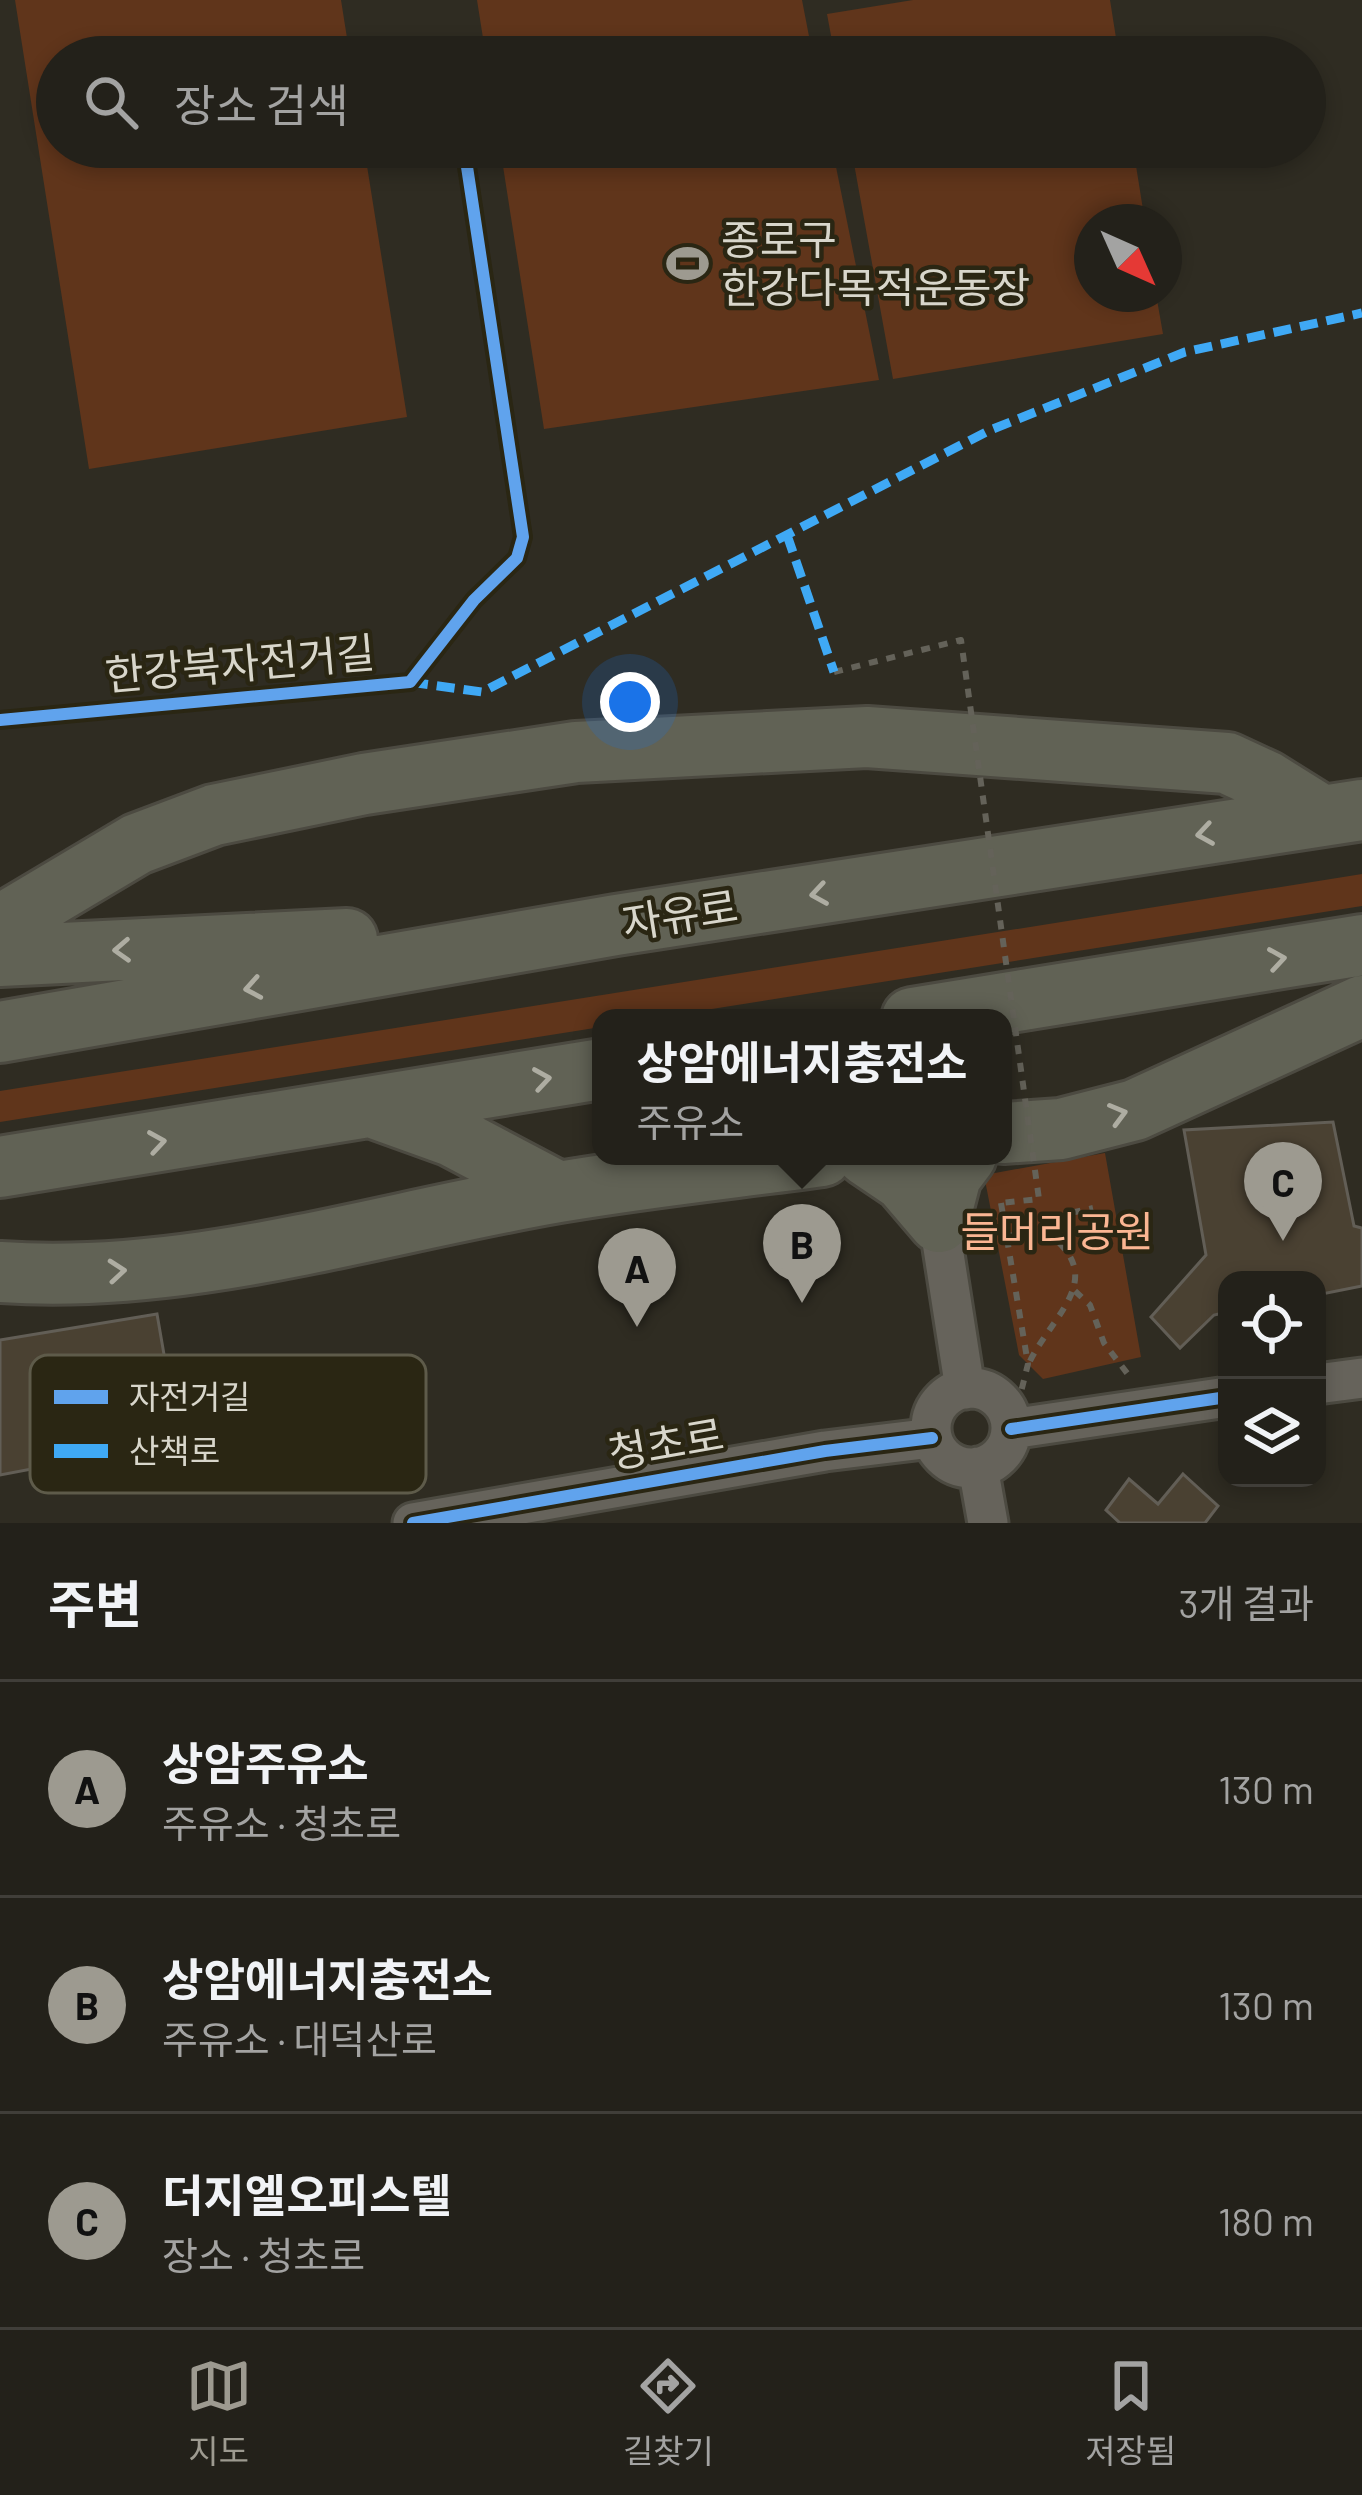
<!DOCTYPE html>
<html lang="ko">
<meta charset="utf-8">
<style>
body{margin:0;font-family:Barlow,"Noto Sans KR",sans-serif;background:#2f2e27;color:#f1f3f6}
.controls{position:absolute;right:36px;bottom:36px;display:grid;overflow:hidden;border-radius:24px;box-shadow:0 6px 18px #0003}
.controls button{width:108px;height:108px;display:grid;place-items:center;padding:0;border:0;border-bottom:3px solid #403e39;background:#23211a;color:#f1f3f6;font:60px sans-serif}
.compass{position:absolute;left:1074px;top:204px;width:108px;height:108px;border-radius:50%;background:#23211a;box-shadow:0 6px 18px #0003;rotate:135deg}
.you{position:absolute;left:630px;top:702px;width:42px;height:42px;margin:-30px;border:9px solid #fff;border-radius:50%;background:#1a73e8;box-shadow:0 0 0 18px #1a73e833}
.badge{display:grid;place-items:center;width:78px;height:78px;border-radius:50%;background:#9d9a90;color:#111;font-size:39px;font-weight:700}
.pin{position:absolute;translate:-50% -99px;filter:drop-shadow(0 3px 6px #0008)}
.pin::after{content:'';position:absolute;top:63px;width:42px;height:36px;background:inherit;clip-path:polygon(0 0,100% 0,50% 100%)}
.popup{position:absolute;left:592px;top:1009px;width:420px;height:156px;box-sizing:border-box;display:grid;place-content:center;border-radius:24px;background:#23211a;filter:drop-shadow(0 3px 9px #0005);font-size:39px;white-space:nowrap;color:#a3a3a2}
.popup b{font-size:45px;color:#f1f3f6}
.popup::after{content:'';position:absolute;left:50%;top:100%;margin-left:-24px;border:24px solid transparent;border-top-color:#23211a}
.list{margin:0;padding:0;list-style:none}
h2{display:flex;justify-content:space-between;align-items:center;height:156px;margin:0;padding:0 48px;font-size:51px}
h2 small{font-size:39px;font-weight:400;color:#a3a3a2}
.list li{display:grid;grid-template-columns:78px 1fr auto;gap:36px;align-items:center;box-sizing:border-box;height:216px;padding:0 48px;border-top:3px solid #403e39}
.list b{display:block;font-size:45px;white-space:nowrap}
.list p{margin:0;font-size:39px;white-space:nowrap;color:#a3a3a2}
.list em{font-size:39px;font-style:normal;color:#a3a3a2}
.icon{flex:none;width:66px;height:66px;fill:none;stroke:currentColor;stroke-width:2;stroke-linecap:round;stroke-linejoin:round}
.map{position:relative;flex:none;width:1362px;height:1523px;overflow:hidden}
.search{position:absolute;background:#23211a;box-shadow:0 6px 18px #0003;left:36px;right:36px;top:36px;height:132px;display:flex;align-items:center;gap:30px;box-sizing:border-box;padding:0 42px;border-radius:66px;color:#a3a3a2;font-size:45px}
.sheet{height:804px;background:#23211a}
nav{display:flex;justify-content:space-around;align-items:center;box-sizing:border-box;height:168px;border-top:3px solid #403e39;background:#23211a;font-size:33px;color:#a3a3a2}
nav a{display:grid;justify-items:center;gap:6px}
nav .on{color:#9d9a90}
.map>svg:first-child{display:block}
</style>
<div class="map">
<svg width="1362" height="1523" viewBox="0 0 1362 1523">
<rect width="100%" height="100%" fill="#2f2c22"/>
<path fill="#60351b" d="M15,0H341L350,57H57V147H364L407,417L89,469Z
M477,0H802L813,57H486Z
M913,0H1110L1119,57H835L827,14Z
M500,147H832L879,380L544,429Z
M851,147H1133L1145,222H1092V294H1156L1163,334L893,379Z
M1362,874V906L655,1018H601V1027L0,1122V1091Z
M1105,1153L1141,1357L1043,1379L1019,1355L984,1175Z"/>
<path fill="#4a4132" stroke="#625e56" stroke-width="3" d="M1333,1122L1354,1226L1362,1228V1286L1317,1295V1280H1227V1312L1214,1315L1180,1348L1151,1317L1206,1255L1184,1130Z
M157,1314L179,1441L0,1475V1340Z
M1183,1474L1218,1506L1205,1523H1120L1106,1510L1129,1479L1158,1504Z"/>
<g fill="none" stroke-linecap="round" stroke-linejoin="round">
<defs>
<path id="minor" d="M939,1222L965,1389
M1317,1384L1362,1378
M931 1428a40 40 0 1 1 80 0a40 40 0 1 1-80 0Z
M1011,1429L1227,1397
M978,1467L988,1523
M413,1523L825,1451L932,1438"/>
<path id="highway" d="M0,931L6,922L137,844L214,815L364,784L576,752L867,737L1227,763L1266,781L1322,816
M0,956L347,939
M912,1018L1362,945
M0,1032L616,925L1362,810
M377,1109L452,1136L558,1192
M1003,1133L1061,1129L1135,1110L1362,1006
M867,1156L904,1181L939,1222
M0,1167L601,1069
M939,1222L951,1176L966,1156
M0,1272C191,1285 373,1224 559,1192C646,1177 734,1168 822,1156"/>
</defs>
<use href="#minor" stroke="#4c4a41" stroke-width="45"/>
<use href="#highway" stroke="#4c4a41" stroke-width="66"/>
<path stroke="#646259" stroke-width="6" stroke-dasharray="9 9" stroke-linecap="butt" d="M1001,1203L1028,1364L1021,1392
M1007,1236L1046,1232L1066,1214L1093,1208
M1075,1291L1090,1305L1104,1343L1130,1377
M1030,1361C1054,1313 1109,1277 1046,1232"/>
<use href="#minor" stroke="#66635b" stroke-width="39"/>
<use href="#highway" stroke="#616255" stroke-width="60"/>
<path stroke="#646259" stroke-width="6" stroke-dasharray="9 9" stroke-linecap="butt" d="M834,672L961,640L1039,1199L1001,1203"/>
<path stroke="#3fa9f5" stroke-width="9" stroke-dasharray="18 9" stroke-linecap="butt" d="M787,535L834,672
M410,682L482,692L988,431L1185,352L1362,313"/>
<defs>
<path id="cycleway" d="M0,720L410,682L474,600L517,558L523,537L464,147
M1011,1429L1227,1397
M413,1523L825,1451L932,1438"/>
</defs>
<use href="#cycleway" stroke="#2a2613" stroke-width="20"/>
<use href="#cycleway" stroke="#60a3ed" stroke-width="12"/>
</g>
<defs><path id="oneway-chevron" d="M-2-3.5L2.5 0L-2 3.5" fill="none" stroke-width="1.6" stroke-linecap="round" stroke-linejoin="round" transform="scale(3)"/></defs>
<g stroke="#aeada2">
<use href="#oneway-chevron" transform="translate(1205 834) rotate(171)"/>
<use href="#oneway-chevron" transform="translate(819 894) rotate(171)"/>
<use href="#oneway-chevron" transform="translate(122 950) rotate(177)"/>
<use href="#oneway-chevron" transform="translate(1277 959) rotate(-9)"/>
<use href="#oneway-chevron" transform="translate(253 988) rotate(170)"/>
<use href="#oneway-chevron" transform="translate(542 1079) rotate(-9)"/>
<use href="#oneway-chevron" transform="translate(1118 1114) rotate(-15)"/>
<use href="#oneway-chevron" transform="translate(157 1142) rotate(-9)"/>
<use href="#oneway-chevron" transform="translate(117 1271) rotate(-5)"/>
</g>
<defs>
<symbol id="stadium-bare" viewBox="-9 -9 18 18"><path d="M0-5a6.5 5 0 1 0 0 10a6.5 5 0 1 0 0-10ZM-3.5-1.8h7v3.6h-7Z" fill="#9d9a90" stroke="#2a2613" stroke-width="2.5" paint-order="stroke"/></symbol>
</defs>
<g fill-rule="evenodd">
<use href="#stadium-bare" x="658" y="234" width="59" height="59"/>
</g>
<g text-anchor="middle" stroke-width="9" stroke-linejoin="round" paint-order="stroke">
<g font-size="42" fill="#d8d6cb" stroke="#2a2613" text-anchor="start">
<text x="721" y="255">종로구<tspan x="721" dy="48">한강다목적운동장</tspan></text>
</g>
<g font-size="42" fill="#d8d6cb" stroke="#2a2613">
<text transform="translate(240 664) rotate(-5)" y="15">한강북자전거길</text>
<text transform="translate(680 915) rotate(-9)" y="15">자유로</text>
<text transform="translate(666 1444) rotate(-10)" y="15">청초로</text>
</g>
<g font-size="42" fill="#fbb693" stroke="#2a2613">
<text x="1057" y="1247">들머리공원</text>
</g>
</g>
<rect x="30" y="1355" width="396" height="138" rx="18" fill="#2a2613" stroke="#5e5b4a" stroke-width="3"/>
<rect x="54" y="1390" width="54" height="14" fill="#60a3ed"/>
<rect x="54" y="1444" width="54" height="14" fill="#3fa9f5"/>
<g font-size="33" fill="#d8d6cb">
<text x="129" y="1409">자전거길</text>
<text x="129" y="1463">산책로</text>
</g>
</svg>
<div class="controls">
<button><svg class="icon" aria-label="locate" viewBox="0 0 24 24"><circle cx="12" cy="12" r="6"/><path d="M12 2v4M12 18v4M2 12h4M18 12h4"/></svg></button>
<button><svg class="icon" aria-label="layers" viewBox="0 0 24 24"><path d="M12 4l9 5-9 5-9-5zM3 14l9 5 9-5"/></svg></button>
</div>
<svg class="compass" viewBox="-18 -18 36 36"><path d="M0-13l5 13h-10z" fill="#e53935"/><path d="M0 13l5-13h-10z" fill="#a3a3a2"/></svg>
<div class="you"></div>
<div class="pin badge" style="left:637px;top:1327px">A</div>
<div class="pin badge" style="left:802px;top:1303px">B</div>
<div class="popup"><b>상암에너지충전소</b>주유소</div>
<div class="pin badge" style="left:1283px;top:1241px">C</div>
<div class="search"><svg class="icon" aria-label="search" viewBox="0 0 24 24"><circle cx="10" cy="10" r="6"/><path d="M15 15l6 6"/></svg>장소 검색</div>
</div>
<section class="sheet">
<h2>주변<small>3개 결과</small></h2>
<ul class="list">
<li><span class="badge">A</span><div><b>상암주유소</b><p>주유소 · 청초로</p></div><em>130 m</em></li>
<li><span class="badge">B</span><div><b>상암에너지충전소</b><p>주유소 · 대덕산로</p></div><em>130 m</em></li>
<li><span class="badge">C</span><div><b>더지엘오피스텔</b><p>장소 · 청초로</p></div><em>180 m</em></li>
</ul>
</section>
<nav>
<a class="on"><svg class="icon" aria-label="map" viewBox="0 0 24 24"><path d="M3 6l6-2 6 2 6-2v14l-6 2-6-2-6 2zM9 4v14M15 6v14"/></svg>지도</a>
<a><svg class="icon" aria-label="directions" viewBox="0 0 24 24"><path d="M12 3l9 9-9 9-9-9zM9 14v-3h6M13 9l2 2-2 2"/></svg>길찾기</a>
<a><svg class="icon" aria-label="saved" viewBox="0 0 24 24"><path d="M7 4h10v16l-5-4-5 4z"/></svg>저장됨</a>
</nav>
